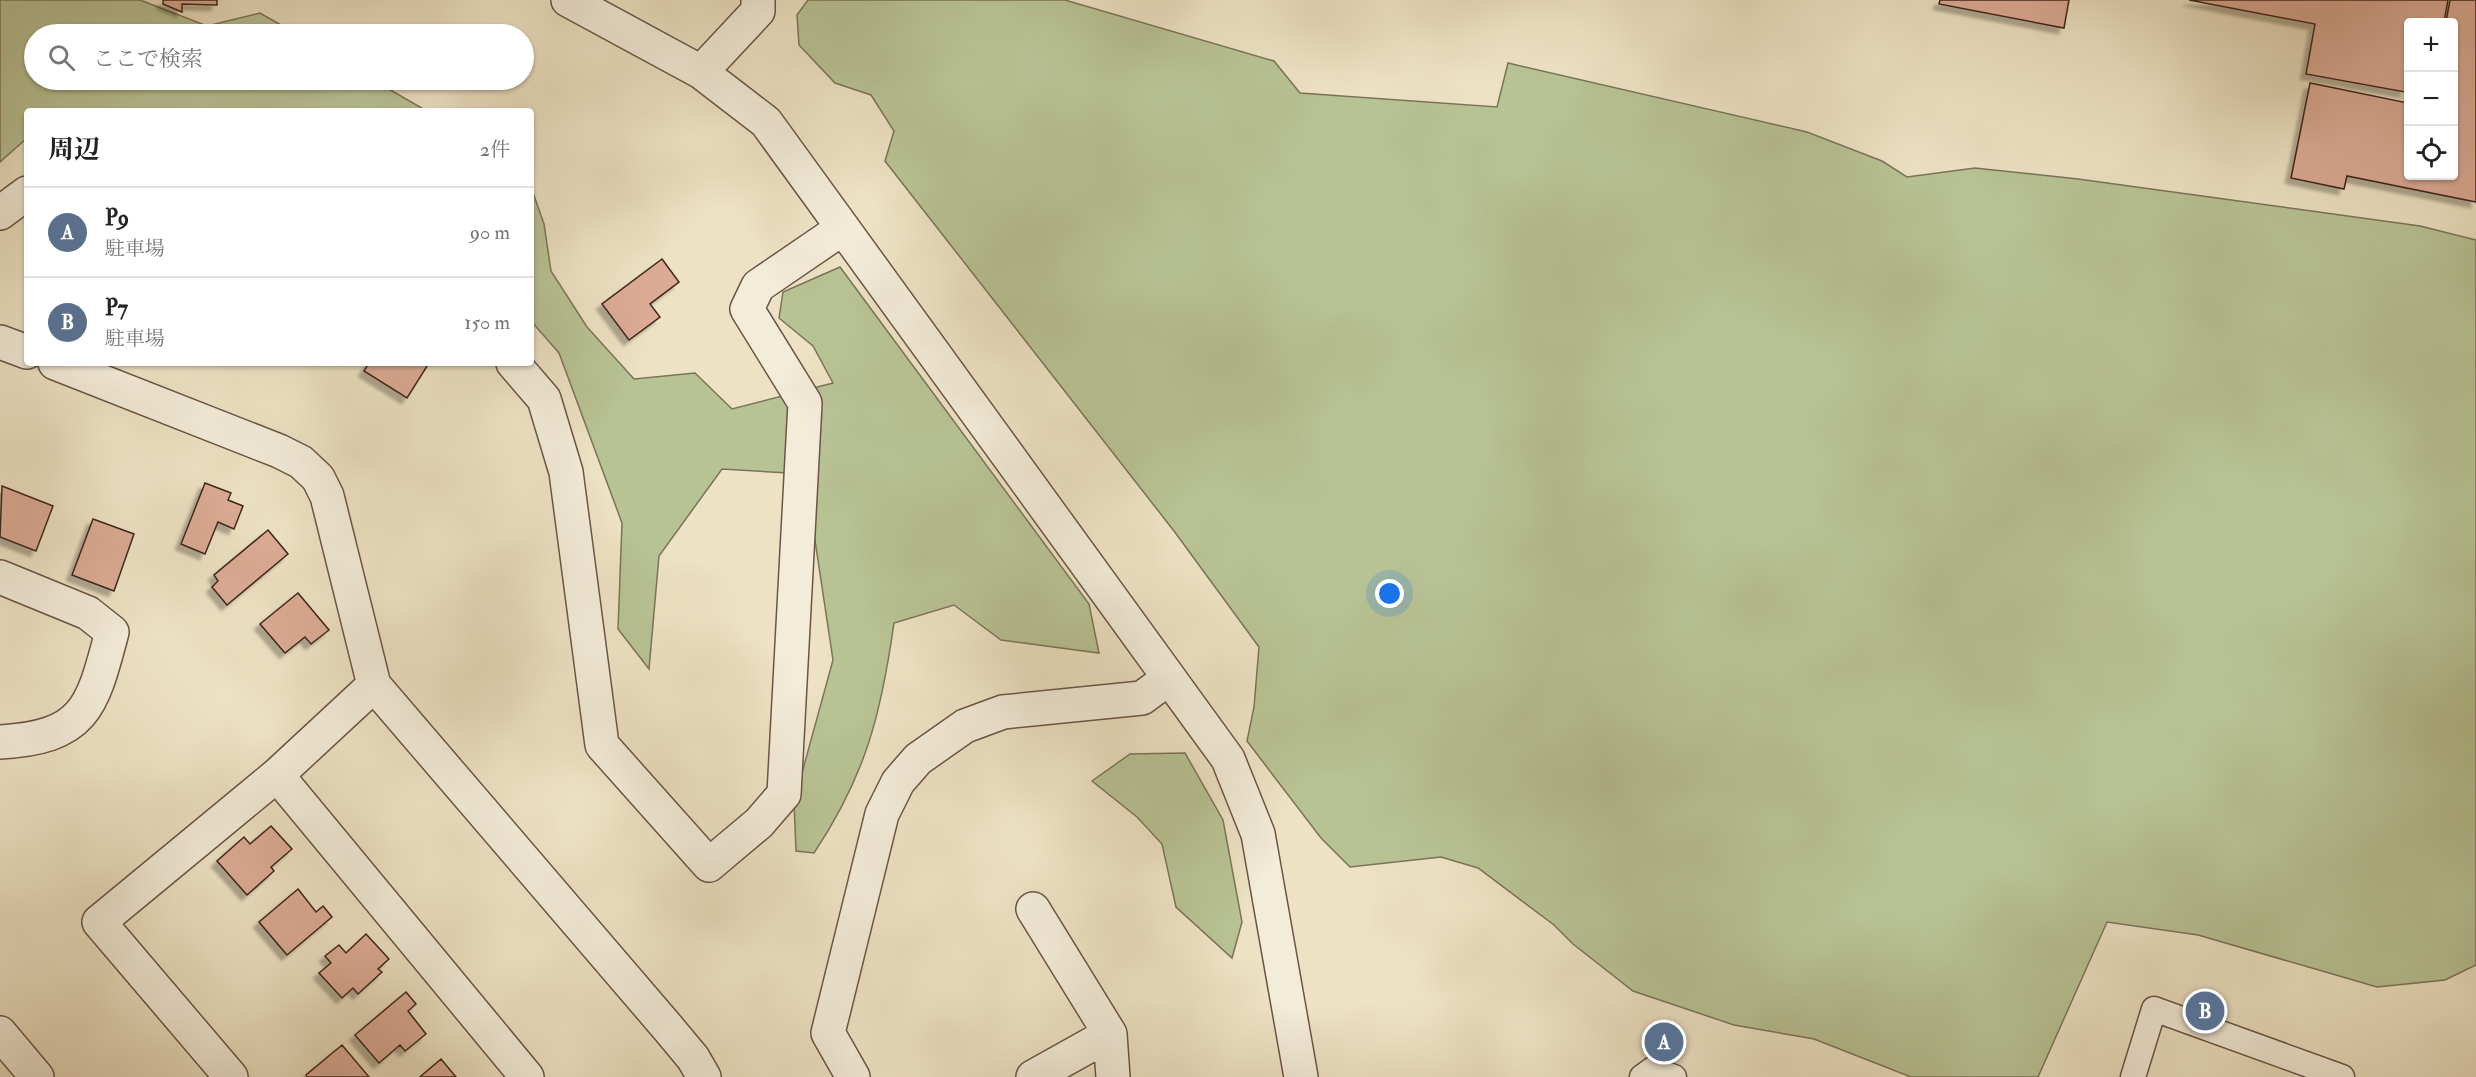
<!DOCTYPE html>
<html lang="ja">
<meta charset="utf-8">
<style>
body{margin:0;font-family:"IM FELL Double Pica","Noto Serif JP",serif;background:#f6f6f6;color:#222}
.controls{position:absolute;right:18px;top:18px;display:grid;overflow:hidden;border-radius:6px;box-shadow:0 2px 4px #0004}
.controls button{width:54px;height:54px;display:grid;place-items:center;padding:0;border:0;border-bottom:2px solid #e0e0e0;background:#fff;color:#222;font:30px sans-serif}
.you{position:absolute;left:1390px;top:594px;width:21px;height:21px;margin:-15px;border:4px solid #fff;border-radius:50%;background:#1a73e8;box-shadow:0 0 0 9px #1a73e833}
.badge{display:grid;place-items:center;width:39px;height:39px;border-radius:50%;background:#8f2418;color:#fff;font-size:20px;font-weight:700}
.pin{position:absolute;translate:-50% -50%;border:3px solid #fff;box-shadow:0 2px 6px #0006}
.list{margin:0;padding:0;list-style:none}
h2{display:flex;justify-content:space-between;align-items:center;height:78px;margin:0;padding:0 24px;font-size:26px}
h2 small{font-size:20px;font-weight:400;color:#767676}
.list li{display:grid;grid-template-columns:39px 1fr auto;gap:18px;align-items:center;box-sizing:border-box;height:90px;padding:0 24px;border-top:2px solid #e0e0e0}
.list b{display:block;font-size:22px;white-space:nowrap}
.list p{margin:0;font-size:20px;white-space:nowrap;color:#767676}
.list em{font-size:20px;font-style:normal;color:#767676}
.icon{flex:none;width:33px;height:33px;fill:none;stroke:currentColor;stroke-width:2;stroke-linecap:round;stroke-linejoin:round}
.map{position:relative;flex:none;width:2476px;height:1077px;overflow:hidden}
.search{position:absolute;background:#fff;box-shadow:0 2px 4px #0004;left:24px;top:24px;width:510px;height:66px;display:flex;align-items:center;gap:15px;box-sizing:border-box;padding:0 21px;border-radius:33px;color:#767676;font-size:22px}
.panel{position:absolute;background:#fff;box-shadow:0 2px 4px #0004;left:24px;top:108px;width:510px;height:258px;border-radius:6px}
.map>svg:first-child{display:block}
</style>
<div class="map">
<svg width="2476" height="1077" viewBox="0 0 2476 1077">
<defs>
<filter id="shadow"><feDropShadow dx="-5.5" dy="5.5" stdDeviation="1.5" flood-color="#0004"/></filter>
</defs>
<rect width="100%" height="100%" fill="#ede2c4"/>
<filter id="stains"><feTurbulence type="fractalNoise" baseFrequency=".00333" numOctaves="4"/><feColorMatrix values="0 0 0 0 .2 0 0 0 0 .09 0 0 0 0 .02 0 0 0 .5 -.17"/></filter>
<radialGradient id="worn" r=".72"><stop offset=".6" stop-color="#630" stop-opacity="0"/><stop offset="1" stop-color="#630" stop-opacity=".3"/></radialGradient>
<path fill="#b8c395" stroke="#7b7458" stroke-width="1.5" d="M0,0H140L207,26L260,13L297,34H34V80H373L427,111H27V138L0,162Z
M808,0H1065L1274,61L1300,93L1497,107L1508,63L1807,132L1882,161L1907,177L1975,168L2078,179L2420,226L2476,240V965L2445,980L2377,987L2198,935L2107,922L2038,1077H1911L1814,1039L1734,1025L1633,991L1573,944L1554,925L1478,868L1441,857L1350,867L1321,838L1247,741L1254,707L1259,647L1174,531L885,161L894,131L871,95L835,83L799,45L797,15Z
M531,187L544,224L551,271L587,327L634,379L695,373L732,409L833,383L813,346L779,318L783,292L840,267L1089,604L1099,653L1001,640L954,605L894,623C881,714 866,775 814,853L796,851L794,802L833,660L805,474L722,469L659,556L649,669L618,629L622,523L559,353L531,321Z
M1185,753L1223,820L1242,922L1232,958L1176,907L1162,844L1137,817L1092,781L1130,754Z"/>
<path fill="#dcab96" stroke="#3e261c" stroke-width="1.5" filter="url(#shadow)" d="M163,0H217V5L182,4V12L163,4Z
M1940,0H2069L2064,28L1939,4Z
M2189,0H2448L2444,22H2408V75L2405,92L2306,74L2315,24Z
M2450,0H2476V202L2347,176L2344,189L2291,178L2310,83L2408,103V176H2454V22H2446Z
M662,259L679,282L650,304L660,317L629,340L602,304Z
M369,363H429L407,398L364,371Z
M205,483L231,493L228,500L243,506L234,529L218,522L205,554L181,544Z
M2,486L53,506L36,551L0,537Z
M93,519L134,534L114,591L72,575Z
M268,530L288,554L227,605L212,587L218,581L214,575Z
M298,593L329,630L311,644L305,637L285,653L260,624Z
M271,826L292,849L271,867L274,871L247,895L217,861L244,837L250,844Z
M298,889L316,912L323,906L332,917L287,955L259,922Z
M366,934L389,959L378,969L382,972L358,994L353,988L342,998L319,973L331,963L325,956L339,945L346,953Z
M406,992L416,1004L408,1011L426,1034L405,1051L400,1045L379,1063L355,1035Z
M342,1045L369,1077H307L306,1075Z
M441,1059L456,1077H420Z"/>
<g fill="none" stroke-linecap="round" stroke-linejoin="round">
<defs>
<path id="lane" d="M1642,1077L1653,1069L1674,1077
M2133,1077L2154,1009L2342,1077"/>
<path id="street" d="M568,0L701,72L758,11V0
M701,72L766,122L1228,759L1258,834L1301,1077
M0,213L27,193
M0,342L27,352
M55,363L279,451L301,462L318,478L327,496L374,685L277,775L99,922L231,1077
M513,363L544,399L566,472L602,745L709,865L759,823L784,794L805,403L747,309L758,286L843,228
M0,577L88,613L112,632C92,707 86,737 0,742
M374,685L668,1028L693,1058L704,1077
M277,775L527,1077
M1033,909L1110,1034L1113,1077
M0,1033L37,1077
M853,1077L828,1033L882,814L898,782L918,759L965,726L1003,712L1142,698L1169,678
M1033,1077L1110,1034"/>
</defs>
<use href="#lane" stroke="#6a5546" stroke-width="27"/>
<use href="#street" stroke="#6a5546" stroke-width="36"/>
<use href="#lane" stroke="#f3ecd9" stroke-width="24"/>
<use href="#street" stroke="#f3ecd9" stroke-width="33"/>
</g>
<rect width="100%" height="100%" filter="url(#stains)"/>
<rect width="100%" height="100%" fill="url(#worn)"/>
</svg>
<div class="controls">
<button>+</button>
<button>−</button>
<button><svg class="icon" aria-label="locate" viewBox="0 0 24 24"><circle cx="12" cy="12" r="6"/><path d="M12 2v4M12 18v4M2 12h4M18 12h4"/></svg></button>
</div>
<div class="you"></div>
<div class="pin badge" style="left:1664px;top:1042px;background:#5c6f8a">A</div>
<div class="pin badge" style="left:2205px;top:1011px;background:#5c6f8a">B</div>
<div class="search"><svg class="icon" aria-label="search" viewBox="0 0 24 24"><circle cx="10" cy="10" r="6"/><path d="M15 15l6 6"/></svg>ここで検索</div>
<section class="panel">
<h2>周辺<small>2件</small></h2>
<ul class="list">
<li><span class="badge" style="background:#5c6f8a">A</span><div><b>P9</b><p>駐車場</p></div><em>90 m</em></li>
<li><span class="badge" style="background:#5c6f8a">B</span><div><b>P7</b><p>駐車場</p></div><em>150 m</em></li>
</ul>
</section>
</div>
